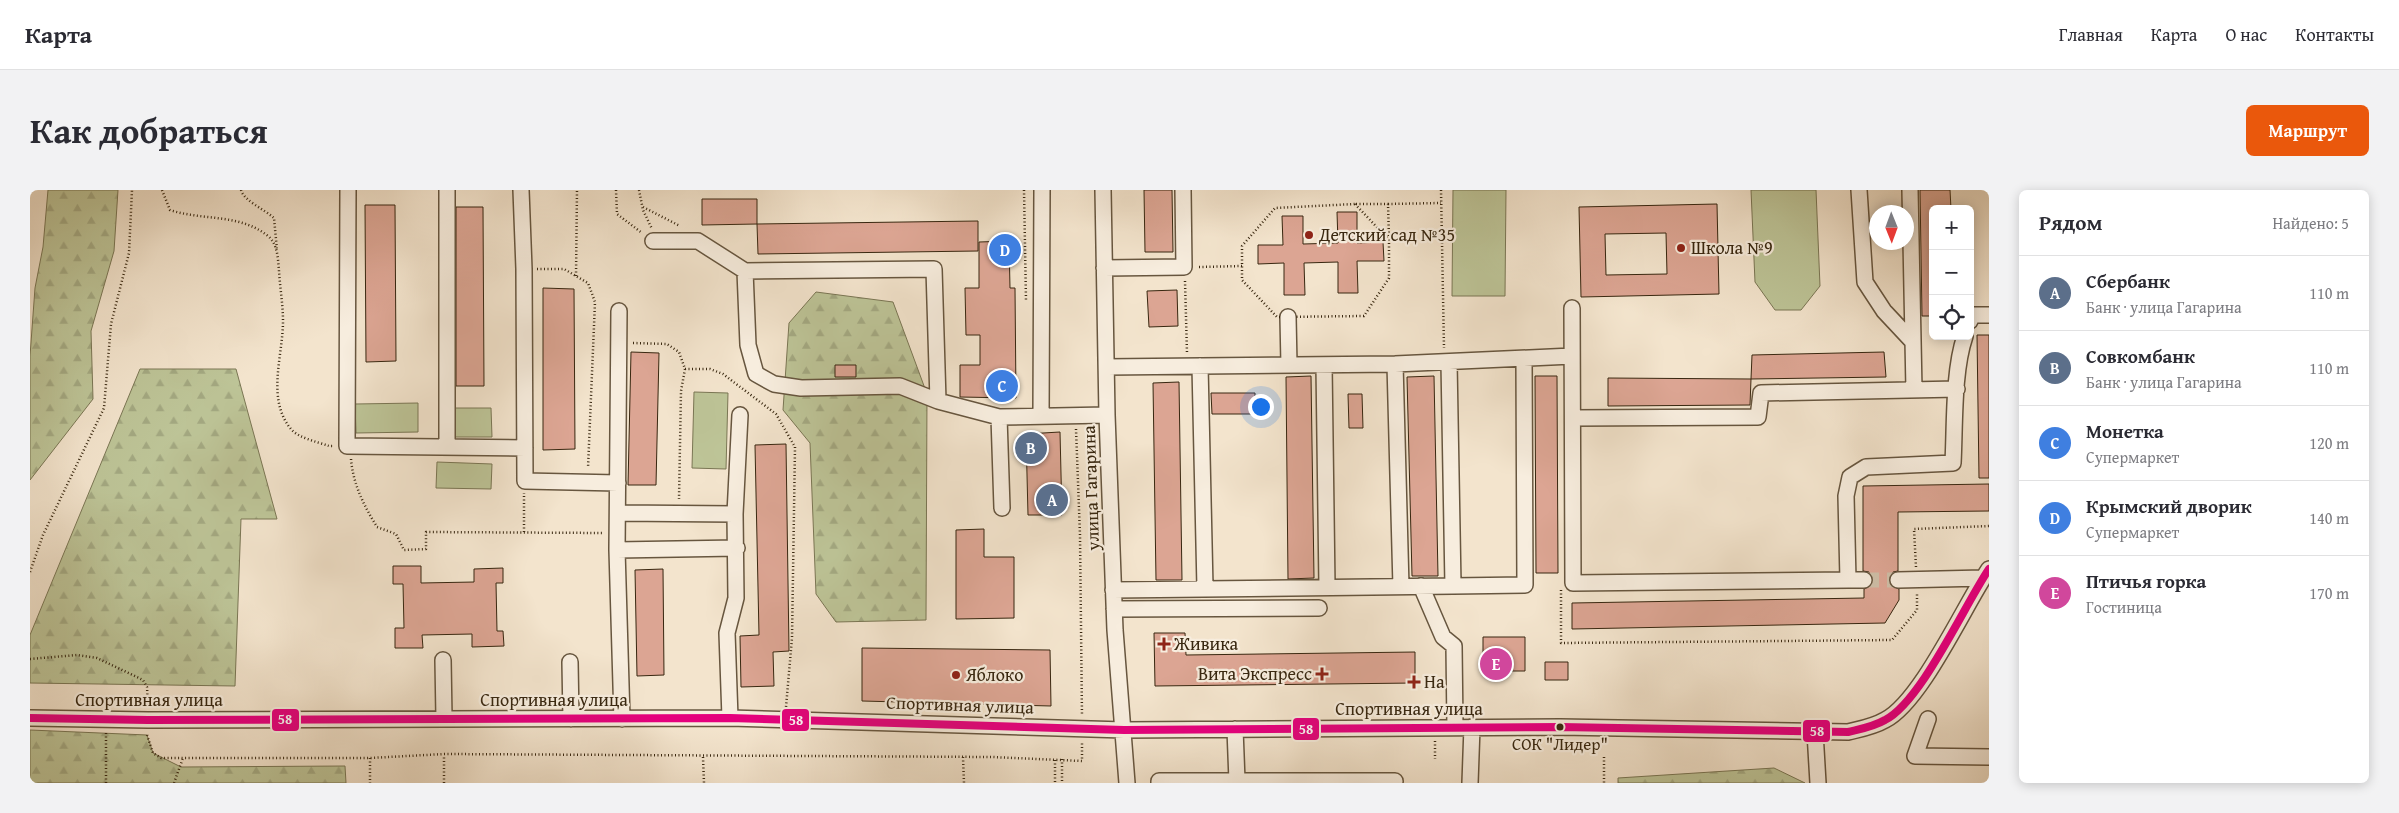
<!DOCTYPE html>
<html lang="ru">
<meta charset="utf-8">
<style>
body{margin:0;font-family:"Gentium Book Plus",serif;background:#f2f2f3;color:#2b2b33}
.controls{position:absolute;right:15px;top:15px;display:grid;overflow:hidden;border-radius:8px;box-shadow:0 2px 12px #0003}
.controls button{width:45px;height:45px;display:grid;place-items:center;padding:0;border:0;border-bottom:1px solid #e1e1e2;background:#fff;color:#2b2b33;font:25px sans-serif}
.compass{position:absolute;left:1839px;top:15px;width:45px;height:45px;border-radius:50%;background:#fff;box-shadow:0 2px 12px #0003;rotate:179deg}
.you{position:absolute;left:1230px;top:216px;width:18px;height:18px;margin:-12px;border:4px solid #fff;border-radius:50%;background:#1a73e8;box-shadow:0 0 0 8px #1a73e833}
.badge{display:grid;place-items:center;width:32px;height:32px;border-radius:50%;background:#ea580c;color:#fff;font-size:16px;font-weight:700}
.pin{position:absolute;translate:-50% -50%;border:2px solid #fff;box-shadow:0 1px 5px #0006}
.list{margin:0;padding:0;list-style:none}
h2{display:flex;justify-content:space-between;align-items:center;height:65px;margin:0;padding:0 20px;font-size:21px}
h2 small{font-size:16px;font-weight:400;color:#7c7c81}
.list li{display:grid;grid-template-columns:32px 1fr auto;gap:15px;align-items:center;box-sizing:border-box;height:75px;padding:0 20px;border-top:1px solid #e1e1e2}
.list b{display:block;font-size:19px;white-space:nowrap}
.list p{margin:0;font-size:16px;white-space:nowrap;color:#7c7c81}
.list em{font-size:16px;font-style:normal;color:#7c7c81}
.icon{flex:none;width:28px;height:28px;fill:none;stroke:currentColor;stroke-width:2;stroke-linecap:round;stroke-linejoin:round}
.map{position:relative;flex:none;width:1959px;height:593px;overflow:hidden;border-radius:8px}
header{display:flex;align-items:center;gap:30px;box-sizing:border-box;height:70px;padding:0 25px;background:#fff;border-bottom:1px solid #e1e1e2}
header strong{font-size:24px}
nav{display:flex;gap:28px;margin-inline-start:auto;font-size:18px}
.intro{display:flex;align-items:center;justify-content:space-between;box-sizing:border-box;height:120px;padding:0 30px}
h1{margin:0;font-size:35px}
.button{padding:12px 22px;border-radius:8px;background:#ea580c;color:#fff;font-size:18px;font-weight:700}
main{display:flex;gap:30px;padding:0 30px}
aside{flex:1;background:#fff;border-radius:8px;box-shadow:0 2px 12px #0003}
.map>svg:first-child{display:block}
</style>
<header>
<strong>Карта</strong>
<nav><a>Главная</a><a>Карта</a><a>О нас</a><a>Контакты</a></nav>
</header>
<div class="intro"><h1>Как добраться</h1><a class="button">Маршрут</a></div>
<main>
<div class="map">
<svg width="1959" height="593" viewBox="0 0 1959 593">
<defs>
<pattern id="forest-firs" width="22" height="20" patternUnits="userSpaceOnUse" patternTransform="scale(1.25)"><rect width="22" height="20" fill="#bdc497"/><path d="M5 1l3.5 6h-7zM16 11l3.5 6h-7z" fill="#a3a881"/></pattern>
</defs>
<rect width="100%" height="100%" fill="#f3e4cd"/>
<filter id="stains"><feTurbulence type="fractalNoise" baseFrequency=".004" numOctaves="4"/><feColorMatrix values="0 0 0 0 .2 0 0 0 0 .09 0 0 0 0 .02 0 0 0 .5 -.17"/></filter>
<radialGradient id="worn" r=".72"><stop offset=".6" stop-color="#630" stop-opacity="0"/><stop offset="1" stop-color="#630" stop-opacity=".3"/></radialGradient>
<path fill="url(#forest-firs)" stroke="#7a7654" d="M18,0H88L84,61L61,141L63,209L0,290V166L5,98L13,57Z
M786,102L863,112L897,204L896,430L806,432L786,404L780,253L753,220L759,133Z
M110,179H206L247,329H211L205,496L0,493V445Z
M0,540L117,545L123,563L151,577L315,576L316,593H0Z
M1744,578L1775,593H1588V588Z"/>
<path fill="#bdc497" stroke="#7a7654" d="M1423,0H1476L1475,106H1422Z
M1721,0H1786L1790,96L1771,120H1745L1725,92Z
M664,202L698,203L696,279L662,278Z
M388,213V242L326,243L325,214Z
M425,218H461L462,247H425Z
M407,272L462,274L461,299L406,298Z"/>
<path fill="#dca593" stroke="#382710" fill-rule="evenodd" d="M1114,0H1142L1143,62H1115Z
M1890,0H1920L1921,19H1903V126H1892Z
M672,9H727V34L672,35Z
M1687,14L1689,104L1551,107L1549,17ZM1636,43L1637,84L1576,85L1575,44Z
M335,15H365L366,171L336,172Z
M426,17H453L454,196H426Z
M1307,22H1327V53L1353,52L1354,71H1327L1328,103H1308V72L1274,73L1275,105H1254V73L1228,74V55H1253L1252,26H1273V54L1308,53Z
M948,31V61L728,64L727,34Z
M979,51L980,98H985L986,208L930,207V175H950V145H936L935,98H949V52Z
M513,98L544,99L545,259L513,260Z
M1147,100L1148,136L1119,137L1117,101Z
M1947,145H1959V288H1949Z
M601,162L629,163L626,295H598Z
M1854,162L1856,187L1721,189L1722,165Z
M805,175H826V187H805Z
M1281,186L1284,388L1258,389L1256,187Z
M1404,186L1408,386H1382L1377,187Z
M1505,186H1527L1528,383H1506Z
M1578,188L1721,189L1720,215L1578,216Z
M1149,192L1152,390H1126L1123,193Z
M1181,203H1225V224H1182Z
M1318,204H1332L1333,238H1319Z
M1030,242L1032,325H998L996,244Z
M756,254L759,461L743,462L744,496L711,497L710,446L729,445L725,255Z
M1959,294V321L1868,322V381L1863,382L1859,390L1860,395L1869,399V410L1855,433L1542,439V413L1834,408V399L1842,395L1843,390L1839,382L1833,381V296Z
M954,339V367H984V428L926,429V340Z
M363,376H391V393L444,392V379L473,378V393H466L467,441H473L474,456L442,457V444L392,445L393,458H365V438H374L373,394H363Z
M633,379L634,485L607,486L605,380Z
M1124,443H1155L1156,465L1385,462V493L1125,496Z
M1453,447H1495V481H1453Z
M832,458L1020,460L1021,516L832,511Z
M1515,472H1538V490H1515Z"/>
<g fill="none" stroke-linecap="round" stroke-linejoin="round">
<path stroke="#cebea7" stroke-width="15" stroke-dasharray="15 8" stroke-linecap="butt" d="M1834,390H1868"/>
<defs>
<path id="minor" d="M318,0L317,256L495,258
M417,0V256
M491,0L494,79L495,291L588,293
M1073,0L1077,225L1085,440L1097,593
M1829,0L1835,92L1854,121L1883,152
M1880,0L1884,200
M623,51H668L715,81L718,155L726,184L744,194L771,198L870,196L908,211L969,227L1077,225
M1074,78L1154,77L1153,0
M715,81L904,79L908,211
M1542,118L1543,393L1818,390L1816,306L1820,287L1836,277L1923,273C1925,235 1923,181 1935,146
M589,121L587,360L592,529
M1258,127L1259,175
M1940,131L1942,125H1959
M1365,174L1371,397
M1294,175L1297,397
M1170,176L1175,398
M1077,177L1365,174L1542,166
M1011,226L1012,0
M969,227L972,318
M1543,228L1728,227L1731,203L1927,199
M588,323L705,324
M587,360L707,358
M1818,390H1834
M1868,390L1953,388
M1391,396L1413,447L1424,456L1425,538
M1423,396L1495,395L1494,169
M1083,400L1423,396L1419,172
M1084,419L1289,418
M413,470L414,528
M540,472L541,529
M0,528L118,530L700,528L1094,540L1530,537L1818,542C1830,539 1843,537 1855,530C1891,512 1934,416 1959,379
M700,528L697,443L706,408L705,324L710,225
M1898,529L1885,566L1959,567
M1205,539L1207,591
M1785,542L1788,593
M1129,593V591H1365
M1440,593L1442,537"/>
</defs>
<use href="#minor" stroke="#67563f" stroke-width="18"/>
<path stroke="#382710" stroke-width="2.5" stroke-dasharray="1 2.5" stroke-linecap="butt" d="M132,0L140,20C173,31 209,23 238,46C248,54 248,70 249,81C250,98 253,115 253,131C253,166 236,209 261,239C268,248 288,252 299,256H303
M211,0C214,11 234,19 244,28L247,60
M586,0L587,24L612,43
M609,0L613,20L622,39
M994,0L996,111
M1411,0L1414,158
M1325,14L1359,50V88L1334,126L1247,127L1212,90V56L1245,18Z
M1326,14H1358L1359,48
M1358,14L1411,13
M613,17L650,36
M1169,77L1212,76
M507,79H534L558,93L565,112L558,278
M546,86L547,0
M1155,91L1157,163
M603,153L637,154L649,162L655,179L651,201L649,309
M655,179H680L693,184L746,224L765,257L762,448L756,517
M1046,239L1050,345L1052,526
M321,269C323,294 334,316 347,337L366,344L374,360L396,359V342L573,343
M494,342V303
M1886,377L1884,339L1959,336
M0,382L13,345L74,218L81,134L99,63L102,0
M1531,400V453L1862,450L1887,420V403
M0,469L47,465L67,468L113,490L117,497L118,517
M117,545L123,563L131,568H340L414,564L962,567L1052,571V552
M1405,551V569
M673,567L674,593
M933,567L934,593
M1574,567V593
M340,568V593
M1032,569V593
M1025,570V593
M76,593V542
M144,593L153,568
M414,593V565"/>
<use href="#minor" stroke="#f7edde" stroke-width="15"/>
<defs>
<path id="bus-1" d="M0,528L118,530L700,528L1094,540L1530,537L1818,542C1830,539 1843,537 1855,530C1891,512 1934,416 1959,379"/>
</defs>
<use href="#bus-1" stroke="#f7edde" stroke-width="11"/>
<use href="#bus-1" stroke="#e5007d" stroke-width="8"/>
</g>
<g fill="#8f2418" stroke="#f7edde" stroke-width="2">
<circle cx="1279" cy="45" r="5"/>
<circle cx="1651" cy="58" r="5"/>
<path d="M1131.5 446.5h5v5h5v5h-5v5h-5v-5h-5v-5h5z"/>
<path d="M1289.5 476.5h5v5h5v5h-5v5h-5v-5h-5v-5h5z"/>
<circle cx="926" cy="485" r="5"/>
<path d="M1381.5 484.5h5v5h5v5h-5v5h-5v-5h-5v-5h5z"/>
</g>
<circle fill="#382710" stroke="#f7edde" stroke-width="2" cx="1530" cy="537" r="4.5"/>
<g text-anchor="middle" stroke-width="4.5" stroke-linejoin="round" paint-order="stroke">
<g font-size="17" fill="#382710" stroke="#f7edde">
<text x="1530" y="560">СОК "Лидер"</text>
</g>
<g font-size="18" fill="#382710" stroke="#f7edde" text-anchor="start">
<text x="1289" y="51">Детский сад №35</text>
<text x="1661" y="64">Школа №9</text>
<text x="1144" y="460">Живика</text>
<text x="1282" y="490" text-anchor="end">Вита Экспресс</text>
<text x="936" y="491">Яблоко</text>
<text x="1394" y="498">На</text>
</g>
<g font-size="18" fill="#382710" stroke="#f7edde">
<text transform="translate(1061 298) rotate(-92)" y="6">улица Гагарина</text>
<text x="119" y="516">Спортивная улица</text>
<text x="524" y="516">Спортивная улица</text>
<text transform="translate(930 515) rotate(2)" y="6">Спортивная улица</text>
<text x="1379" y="525">Спортивная улица</text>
</g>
</g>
<g stroke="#f7edde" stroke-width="2">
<rect x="241" y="518" width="29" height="24" rx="5" fill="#e5007d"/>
<rect x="751" y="518" width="29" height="24" rx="5" fill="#e5007d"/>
<rect x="1262" y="527" width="28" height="24" rx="5" fill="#e5007d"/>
<rect x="1772" y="529" width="29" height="24" rx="5" fill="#e5007d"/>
</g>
<g font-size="14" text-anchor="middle" font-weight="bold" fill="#fff">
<text x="255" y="534">58</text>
<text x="766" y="535">58</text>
<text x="1276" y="544">58</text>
<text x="1787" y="546">58</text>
</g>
<rect width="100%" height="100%" filter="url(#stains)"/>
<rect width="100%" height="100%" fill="url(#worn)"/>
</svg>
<div class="controls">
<button>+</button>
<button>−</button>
<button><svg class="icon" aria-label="locate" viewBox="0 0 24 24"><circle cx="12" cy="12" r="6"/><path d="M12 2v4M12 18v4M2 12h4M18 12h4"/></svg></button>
</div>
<svg class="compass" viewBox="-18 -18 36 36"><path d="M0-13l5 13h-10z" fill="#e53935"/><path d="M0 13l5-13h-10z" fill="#7c7c81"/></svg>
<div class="you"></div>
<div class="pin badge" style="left:1022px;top:310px;background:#5c6f8a">A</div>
<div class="pin badge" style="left:1001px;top:258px;background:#5c6f8a">B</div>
<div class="pin badge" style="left:972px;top:196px;background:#3f7fe0">C</div>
<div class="pin badge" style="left:975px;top:60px;background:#3f7fe0">D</div>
<div class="pin badge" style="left:1466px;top:474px;background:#d1479c">E</div>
</div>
<aside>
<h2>Рядом<small>Найдено: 5</small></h2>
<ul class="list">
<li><span class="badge" style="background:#5c6f8a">A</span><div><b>Сбербанк</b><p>Банк · улица Гагарина</p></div><em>110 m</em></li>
<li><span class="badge" style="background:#5c6f8a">B</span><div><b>Совкомбанк</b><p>Банк · улица Гагарина</p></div><em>110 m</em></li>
<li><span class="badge" style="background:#3f7fe0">C</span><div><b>Монетка</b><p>Супермаркет</p></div><em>120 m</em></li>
<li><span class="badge" style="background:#3f7fe0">D</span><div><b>Крымский дворик</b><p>Супермаркет</p></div><em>140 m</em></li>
<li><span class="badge" style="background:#d1479c">E</span><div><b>Птичья горка</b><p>Гостиница</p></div><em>170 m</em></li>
</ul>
</aside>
</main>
